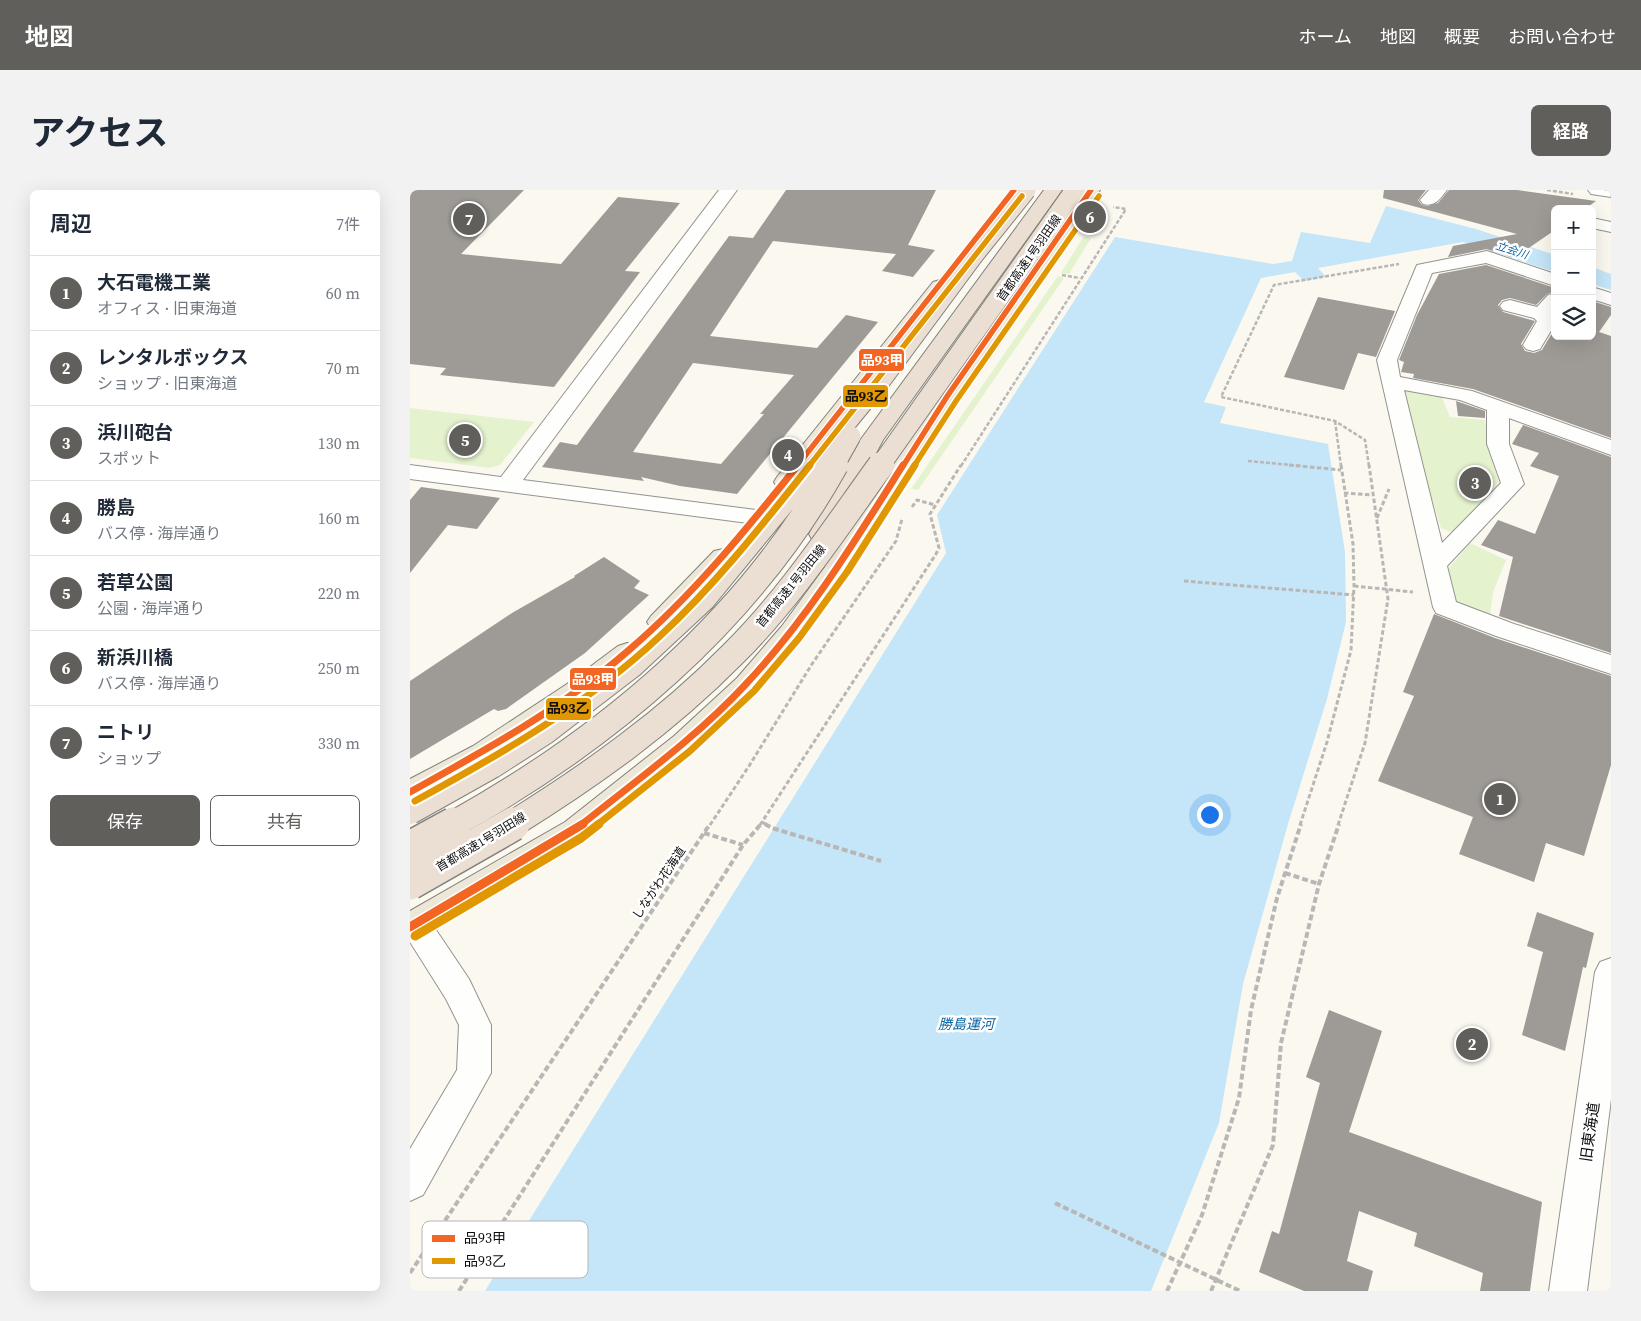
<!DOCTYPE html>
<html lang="ja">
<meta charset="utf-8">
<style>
body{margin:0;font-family:"Source Serif 4","Noto Sans JP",serif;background:#f2f2f3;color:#1f2937}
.controls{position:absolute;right:15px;top:15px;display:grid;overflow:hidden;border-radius:8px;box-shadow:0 5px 20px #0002}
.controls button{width:45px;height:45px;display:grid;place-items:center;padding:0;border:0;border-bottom:1px solid #e0e1e3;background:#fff;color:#1f2937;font:25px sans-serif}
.you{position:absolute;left:799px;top:624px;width:18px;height:18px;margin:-12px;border:4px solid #fff;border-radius:50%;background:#1a73e8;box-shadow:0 0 0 8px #1a73e833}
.badge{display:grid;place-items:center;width:32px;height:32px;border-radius:50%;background:#605f5c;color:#fff;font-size:16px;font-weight:700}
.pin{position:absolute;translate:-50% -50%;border:2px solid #fff;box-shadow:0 1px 5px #0006}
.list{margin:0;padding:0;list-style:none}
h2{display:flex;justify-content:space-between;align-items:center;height:65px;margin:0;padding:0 20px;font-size:21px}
h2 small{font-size:16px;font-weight:400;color:#747a83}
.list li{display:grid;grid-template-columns:32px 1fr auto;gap:15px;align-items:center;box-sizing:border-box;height:75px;padding:0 20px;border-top:1px solid #e0e1e3}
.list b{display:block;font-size:19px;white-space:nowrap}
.list p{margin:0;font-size:16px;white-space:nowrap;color:#747a83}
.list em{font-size:16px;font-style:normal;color:#747a83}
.actions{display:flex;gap:10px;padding:15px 20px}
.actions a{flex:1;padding:11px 0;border:1px solid #605f5c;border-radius:8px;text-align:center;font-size:18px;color:#605f5c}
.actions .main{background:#605f5c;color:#fff}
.icon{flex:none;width:28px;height:28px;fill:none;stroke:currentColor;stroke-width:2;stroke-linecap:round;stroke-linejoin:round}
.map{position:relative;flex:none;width:1201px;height:1101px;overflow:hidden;border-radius:8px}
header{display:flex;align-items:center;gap:30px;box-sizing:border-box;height:70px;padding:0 25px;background:#605f5c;color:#fff}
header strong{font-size:24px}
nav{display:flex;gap:28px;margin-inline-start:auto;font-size:18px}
.intro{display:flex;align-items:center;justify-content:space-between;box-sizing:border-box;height:120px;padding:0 30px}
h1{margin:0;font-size:35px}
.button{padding:12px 22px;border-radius:8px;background:#605f5c;color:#fff;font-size:18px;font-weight:700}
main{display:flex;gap:30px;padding:0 30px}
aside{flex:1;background:#fff;border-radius:8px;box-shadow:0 5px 20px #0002}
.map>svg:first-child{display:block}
</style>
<header>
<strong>地図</strong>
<nav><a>ホーム</a><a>地図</a><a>概要</a><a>お問い合わせ</a></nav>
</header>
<div class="intro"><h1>アクセス</h1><a class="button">経路</a></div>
<main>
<aside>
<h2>周辺<small>7件</small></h2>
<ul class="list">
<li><span class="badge">1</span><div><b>大石電機工業</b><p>オフィス · 旧東海道</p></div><em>60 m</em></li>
<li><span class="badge">2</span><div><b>レンタルボックス</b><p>ショップ · 旧東海道</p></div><em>70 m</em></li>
<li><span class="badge">3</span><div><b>浜川砲台</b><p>スポット</p></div><em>130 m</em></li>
<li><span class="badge">4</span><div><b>勝島</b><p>バス停 · 海岸通り</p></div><em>160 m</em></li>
<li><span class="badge">5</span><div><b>若草公園</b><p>公園 · 海岸通り</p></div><em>220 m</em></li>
<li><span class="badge">6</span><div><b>新浜川橋</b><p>バス停 · 海岸通り</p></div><em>250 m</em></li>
<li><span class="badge">7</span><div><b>ニトリ</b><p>ショップ</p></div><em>330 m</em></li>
</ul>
<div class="actions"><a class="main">保存</a><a>共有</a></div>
</aside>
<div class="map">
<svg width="1201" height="1101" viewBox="0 0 1201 1101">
<rect width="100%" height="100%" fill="#fbf8f0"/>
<path fill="#e4f2ce" d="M674,46L681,48L659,84L651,83Z
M648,86L654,88L508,300L501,299Z
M1003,199L1031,205L1040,227L1075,230L1078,257L1089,292L1046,344L1031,338L990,204Z
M0,218L124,232L90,275L80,278L0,268Z
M1060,353L1096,370L1083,402L1080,427L1042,411L1039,378Z"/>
<path fill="#c4e6f8" d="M976,16L1066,39L1145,65V82L1053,52L908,78L916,87L894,91L885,82L851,88L794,212L816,217L810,233L918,254L935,362L936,432L917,509L878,634L833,794L809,933L741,1101H75L536,363L527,325L705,47L863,74L882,71L891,42L960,53Z
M1182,77L1201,84V100L1182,94Z"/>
<path fill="#9e9a96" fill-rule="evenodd" d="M0,0H114L51,64L151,74L208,7L270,13L215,81L230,82L144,197L30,185L36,178L0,174Z
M376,0H526L498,55L525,60L503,87L472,81L486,64L363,51L300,146L407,158L436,125L468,132L327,304L270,296L231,287L234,291L132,277L150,252L167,255L319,46L343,48ZM283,173L384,185L350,224H354L311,274L223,262Z
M974,0H1016L1008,10L1012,15L1017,16L1028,13L1039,0H1107L1186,11L1175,19H1145V40L1104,68L1077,59L1038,67L1043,56L1107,44L973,8Z
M1076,75L1145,98V101L1137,104L1126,115L1100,108L1092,110L1088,115L1093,122L1125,131L1111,154L1115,161L1124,163L1132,160L1145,138V146H1182V111L1201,117V125L1189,142L1201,146V248L1063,199L1003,188L1004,184L991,182L994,172L989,170L1007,125L1029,84Z
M908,107L985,121L966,167L948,163L934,200L874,187Z
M1046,211L1075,221V228L1048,226Z
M1113,235L1201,267V463L1089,426L1103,367L1071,355L1088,330L1125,344L1149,286L1120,276L1129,263L1102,254Z
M11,297L90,308L67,339L38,335L0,383V310Z
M194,367L230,391L224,398L239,405L175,463L96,519L88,521L84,519L0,569V491L102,423L165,387L164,386Z
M1024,424L1085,448L1201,486V575L1174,666L1136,653L1124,692L1049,664L1063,627L968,591L1004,506L993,502Z
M1127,722L1184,743L1176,778L1173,777L1155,861L1112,845L1133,762L1117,756Z
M919,820L972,841L939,942L1132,1012L1120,1101H1070L1073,1083L1004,1056L1007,1043L949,1021L937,1071L963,1081L958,1101H894L849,1082L862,1041L869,1044L910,893L896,887Z"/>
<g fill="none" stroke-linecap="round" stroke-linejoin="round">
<defs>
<path id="minor" d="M309,0H327L113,290L346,320L354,322L358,327L354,332L346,334L0,289V275L91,287Z
M1019,0H1037C1030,9 1025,17 1013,14L1010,10Z
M1178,0H1201V7L1181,4Z
M1182,28L1201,32V42L1182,38Z
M1077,61L1145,84V96L1076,73L1022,83L987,170L990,187L1062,201L1201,250V265L1099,228V254L1114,294L1037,376L1046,412L1104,434L1201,465V484L1086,446L1026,423L1023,417L967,170L1007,75ZM994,200L1050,210L1077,220V254L1091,293L1032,353Z
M1182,97L1201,103V115L1182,109Z
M1145,103V121L1142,124L1145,127V134L1130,159L1123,161L1116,159L1113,155L1127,131L1124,128L1093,120L1090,116L1093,112L1100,110L1127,117L1138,105Z
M5,721L16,725L59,789L81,835V883L13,1005L0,1011V959L47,880L49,835L36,809L0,752V723Z
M1201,768V909L1177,1101H1139L1185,782L1190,772Z"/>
<path id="major" d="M672,0H690L549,205L438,382L390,448L345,502L284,560L175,648L11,746L0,750V721L155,632L264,546L327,488L372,436L420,370L527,205Z
M530,90L537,92L539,96L537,100L383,297L375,299L367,297L364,292L367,287L523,92Z
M313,359L322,361L325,367L322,373L259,438L250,441L241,438L237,432L241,426L304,361Z
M217,453L226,456L230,462L226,468L175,508L83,570L10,610L0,613V589L63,556L157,494L208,456Z"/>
<path id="highway" d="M634,0H652L473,250L423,344L441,376L438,382L429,384L420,382L399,344L451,249Z"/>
</defs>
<use href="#minor" stroke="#94938f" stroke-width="2"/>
<use href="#major" stroke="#81807c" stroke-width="2"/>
<use href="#highway" stroke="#81807c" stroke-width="2"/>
<path stroke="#b8b7b6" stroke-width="2.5" stroke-dasharray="4 2" stroke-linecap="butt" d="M1137,0L1163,4
M652,85L670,88
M925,231L931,276
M838,271L892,276
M551,276L716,19L703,17
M959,276L955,250L925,231L811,207L864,95L989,74"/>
<path stroke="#b8b7b6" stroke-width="3" stroke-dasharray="4.5 2.5" stroke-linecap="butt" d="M879,275L931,280
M934,303L963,305
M502,317L507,310L525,315
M967,328L979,299
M774,391L944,405
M944,396L1003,402
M352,632L357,635
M300,635L339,576L402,474L486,351L492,329
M350,635L526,364L529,358L520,324L551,275
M890,635L917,552L941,460L944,396L943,354L931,275
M928,635L955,553L978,409L959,275"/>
<path stroke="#b8b7b6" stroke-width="4" stroke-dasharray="6 3" stroke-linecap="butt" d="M355,634L362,638L471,671
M294,643L333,655
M875,683L909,694
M645,1013L830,1101
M0,1083L300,634
M49,1101L333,655L351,634
M757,1101L792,1025L829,908L841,820L867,708L891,634
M801,1101L863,955L871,853L909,694L929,634"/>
<use href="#minor" fill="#fefefd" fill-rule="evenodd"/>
<use href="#major" fill="#ede7d7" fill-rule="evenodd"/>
<use href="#highway" fill="#ebded3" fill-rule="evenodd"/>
<defs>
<path id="highway-bridge-far2" d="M401,276L469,193L563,66L616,0
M424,276L441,246
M470,276L665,0"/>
<path id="highway-bridge-far1" d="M0,621L82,575L135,541L221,475L293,408L402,275
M42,635C197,549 338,431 425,275
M101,635C180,586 256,532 322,465C379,409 424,340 471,275"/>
<path id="highway-bridge" d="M0,658L44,634
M0,693L103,634"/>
</defs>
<use href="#highway-bridge-far2" stroke="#81807c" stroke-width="21" stroke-linecap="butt"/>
<use href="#highway-bridge-far1" stroke="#81807c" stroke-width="28" stroke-linecap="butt"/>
<use href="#highway-bridge" stroke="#81807c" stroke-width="36" stroke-linecap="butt"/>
<use href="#highway-bridge-far2" stroke="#ebded3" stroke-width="19"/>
<use href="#highway-bridge-far1" stroke="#ebded3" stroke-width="26"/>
<use href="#highway-bridge" stroke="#ebded3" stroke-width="33"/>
<defs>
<path id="bus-1-far2" d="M387,276L604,0
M493,276L538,205L681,0"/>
<path id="bus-1-far1" d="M0,602C76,560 154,517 219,460C283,405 336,340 388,275
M171,635C227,590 287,547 336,494C398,428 445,351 493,275"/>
<path id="bus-1" d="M0,737L173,634"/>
<path id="bus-2-far2" d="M399,276L612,6
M504,276L546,211L689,6"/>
<path id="bus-2-far1" d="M5,611C91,564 178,514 250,446C306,394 353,334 400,275
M187,635L280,561L344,501L389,448L437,382L505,275"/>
<path id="bus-2" d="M5,746L171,648L189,634"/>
</defs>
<use href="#bus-1-far2" stroke="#fff" stroke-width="8"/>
<use href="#bus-1-far1" stroke="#fff" stroke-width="11"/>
<use href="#bus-1" stroke="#fff" stroke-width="12"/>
<use href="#bus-2-far2" stroke="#fff" stroke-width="8"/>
<use href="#bus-2-far1" stroke="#fff" stroke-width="11"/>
<use href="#bus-2" stroke="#fff" stroke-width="12"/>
<use href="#bus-1-far2" stroke="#f26522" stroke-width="5.5"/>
<use href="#bus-1-far1" stroke="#f26522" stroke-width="7"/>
<use href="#bus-1" stroke="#f26522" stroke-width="9"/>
<use href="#bus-2-far2" stroke="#e09701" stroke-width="5.5"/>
<use href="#bus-2-far1" stroke="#e09701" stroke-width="7"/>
<use href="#bus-2" stroke="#e09701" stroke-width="9"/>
</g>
<g text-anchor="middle" stroke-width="5" stroke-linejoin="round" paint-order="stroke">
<g font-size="11" font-style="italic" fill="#0c67a8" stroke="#fff">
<text transform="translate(1102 60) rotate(18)" y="4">立会川</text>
</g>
<g font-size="12" fill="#0d0d0d" stroke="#fff">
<text transform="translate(619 68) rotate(-55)" y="4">首都高速1号羽田線</text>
<text transform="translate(381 396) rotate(-51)" y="4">首都高速1号羽田線</text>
<text transform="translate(71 652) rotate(-31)" y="4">首都高速1号羽田線</text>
<text transform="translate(249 693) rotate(-56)" y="4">しながわ花海道</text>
</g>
<g font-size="14" font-style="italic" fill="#0c67a8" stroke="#fff">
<text x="556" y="839">勝島運河</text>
</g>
<g font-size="15" fill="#0d0d0d" stroke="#fff">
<text transform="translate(1180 942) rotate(-82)" y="5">旧東海道</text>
</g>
</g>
<rect x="12" y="1031" width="166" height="57" rx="8" fill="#fff" stroke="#b6b6b6" stroke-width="1"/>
<rect x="22" y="1045" width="23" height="7" fill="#f26522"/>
<rect x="22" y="1068" width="23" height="6" fill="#e09701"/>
<g font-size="14" fill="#0d0d0d">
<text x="54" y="1053">品93甲</text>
<text x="54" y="1076">品93乙</text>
</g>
<g stroke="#fff" stroke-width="2">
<rect x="448" y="158" width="47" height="24" rx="5" fill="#f26522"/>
<rect x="432" y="194" width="47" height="24" rx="5" fill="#e09701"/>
<rect x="159" y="477" width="48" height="24" rx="5" fill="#f26522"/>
<rect x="135" y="507" width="47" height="24" rx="5" fill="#e09701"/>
</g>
<g font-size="14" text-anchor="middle" font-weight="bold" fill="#fff">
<text x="472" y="175">品93甲</text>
<text x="183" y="494">品93甲</text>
</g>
<g font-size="14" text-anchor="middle" font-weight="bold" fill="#111">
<text x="456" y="211">品93乙</text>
<text x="158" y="523">品93乙</text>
</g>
</svg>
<div class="controls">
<button>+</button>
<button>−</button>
<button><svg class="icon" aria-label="layers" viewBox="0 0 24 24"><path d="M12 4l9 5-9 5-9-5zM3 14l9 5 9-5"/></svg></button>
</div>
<div class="you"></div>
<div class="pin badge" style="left:1090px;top:609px">1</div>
<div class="pin badge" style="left:1062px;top:854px">2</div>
<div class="pin badge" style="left:1065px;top:293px">3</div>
<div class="pin badge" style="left:378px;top:265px">4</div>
<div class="pin badge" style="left:55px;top:250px">5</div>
<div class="pin badge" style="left:680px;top:27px">6</div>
<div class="pin badge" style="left:59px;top:29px">7</div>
</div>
</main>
